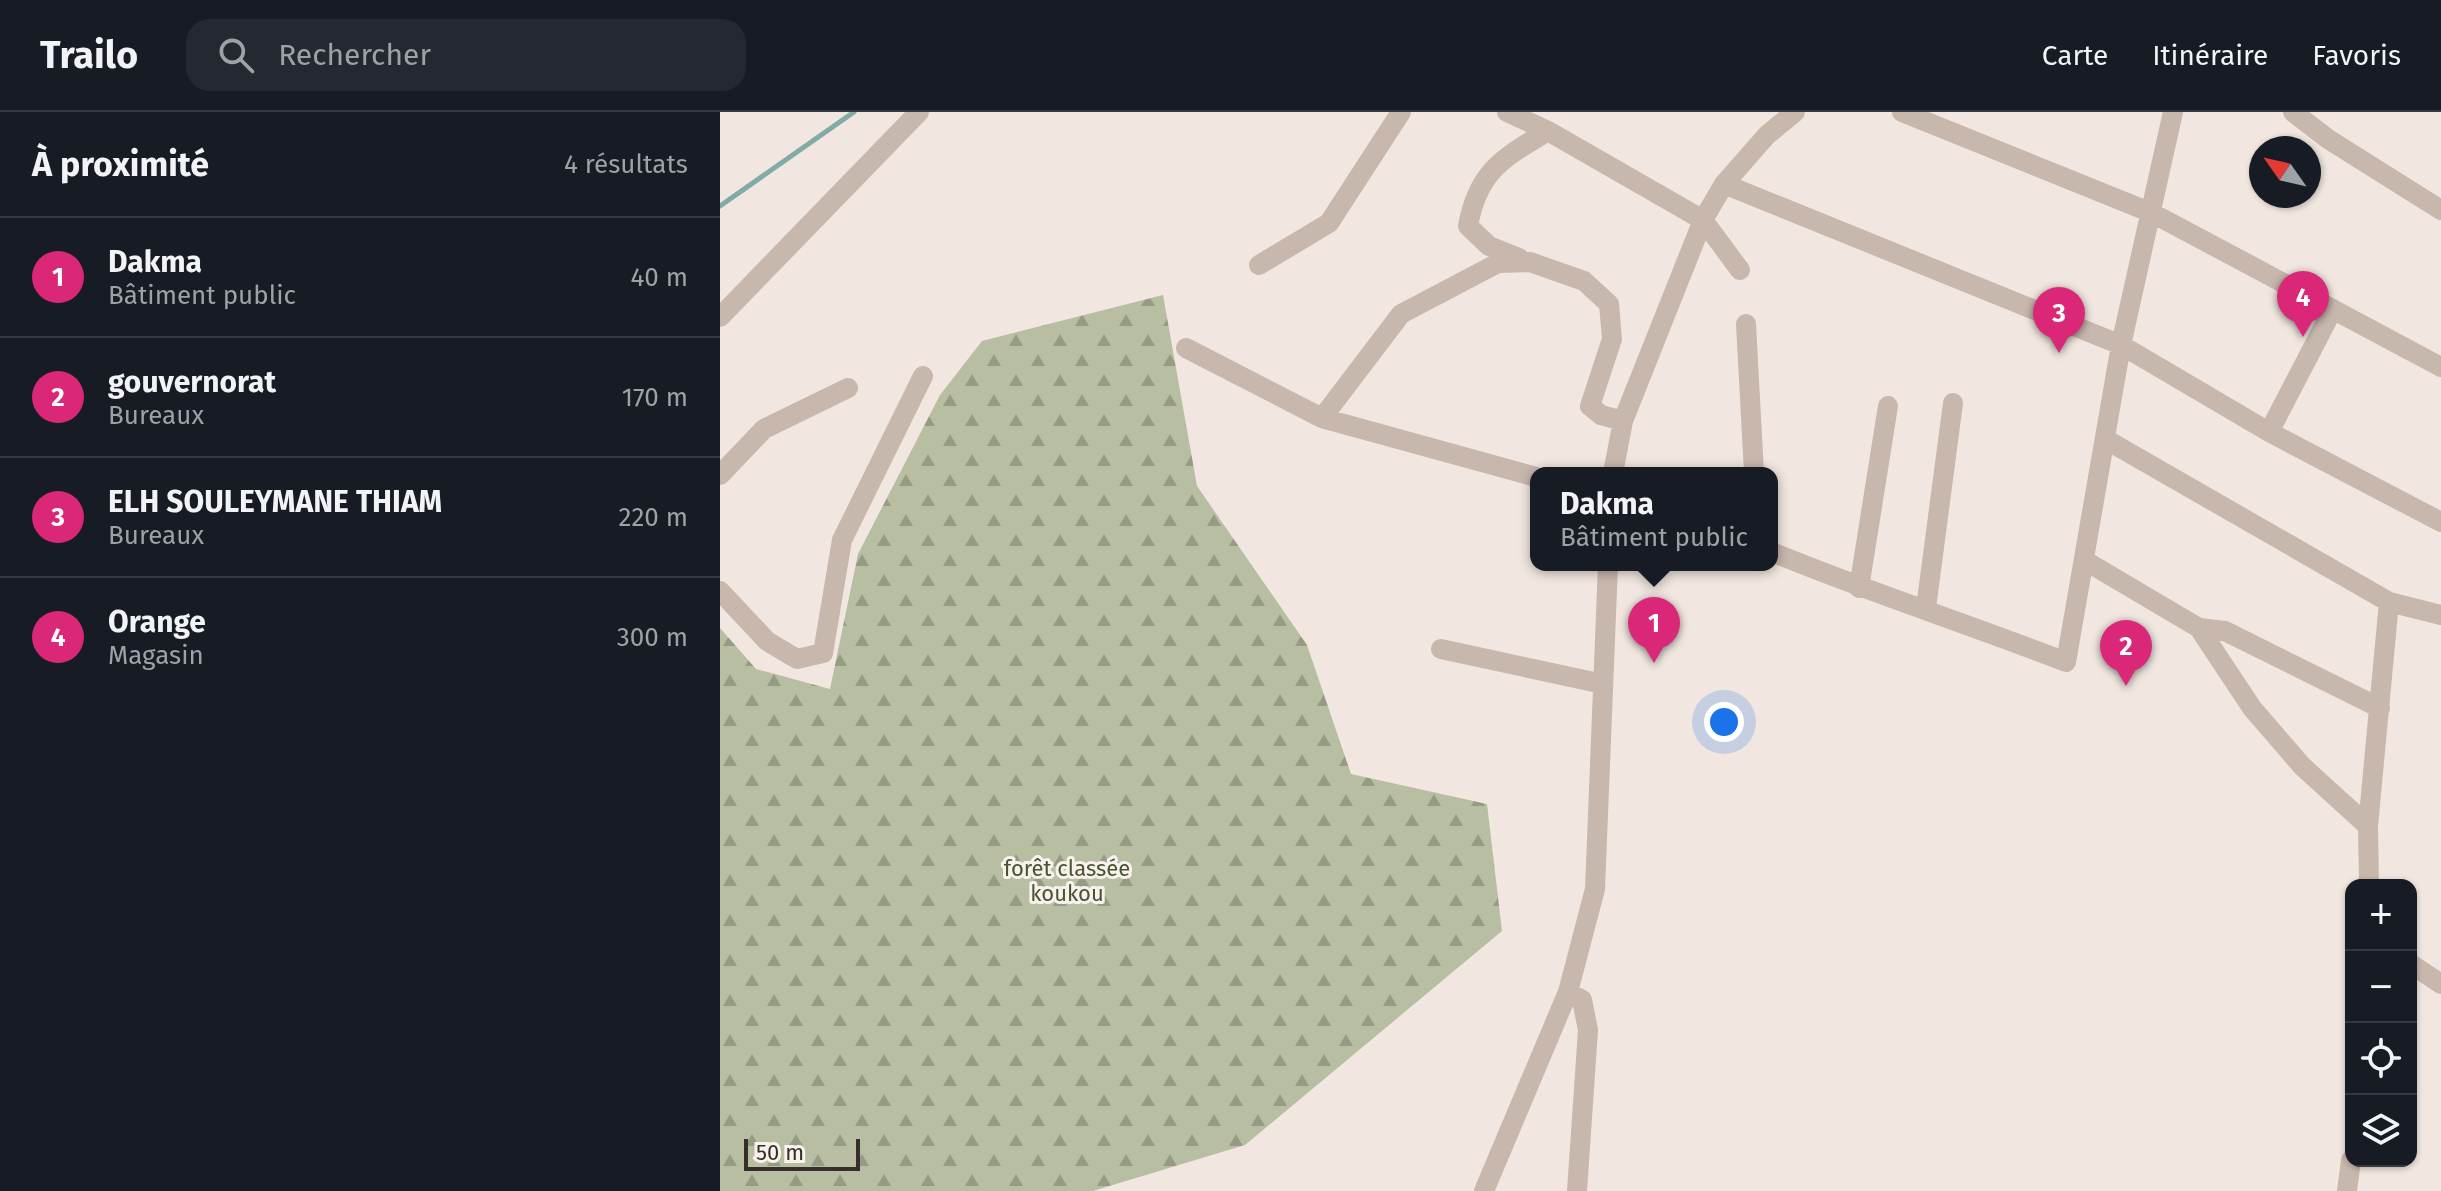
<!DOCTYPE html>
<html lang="fr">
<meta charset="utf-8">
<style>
body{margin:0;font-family:"Fira Sans",sans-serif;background:#242831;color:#f1f3f6}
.controls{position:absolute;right:24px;bottom:24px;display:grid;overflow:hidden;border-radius:16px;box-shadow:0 2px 6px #0004}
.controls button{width:72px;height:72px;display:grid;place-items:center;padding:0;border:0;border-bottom:2px solid #363941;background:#171b24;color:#f1f3f6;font:40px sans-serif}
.compass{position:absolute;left:1529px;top:24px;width:72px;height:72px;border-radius:50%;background:#171b24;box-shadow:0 2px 6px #0004;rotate:304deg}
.scale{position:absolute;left:24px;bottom:20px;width:116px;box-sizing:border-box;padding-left:8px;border:4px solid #372d2b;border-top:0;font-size:22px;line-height:28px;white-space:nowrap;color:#372d2b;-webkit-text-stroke:6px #f9f2ec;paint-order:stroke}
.you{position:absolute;left:1004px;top:610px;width:28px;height:28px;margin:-20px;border:6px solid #fff;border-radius:50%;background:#1a73e8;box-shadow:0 0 0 12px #1a73e833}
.badge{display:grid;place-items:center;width:52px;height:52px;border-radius:50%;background:#db2777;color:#fff;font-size:26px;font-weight:700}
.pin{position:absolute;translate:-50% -66px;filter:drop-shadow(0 2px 4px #0008)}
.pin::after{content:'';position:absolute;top:42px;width:28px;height:24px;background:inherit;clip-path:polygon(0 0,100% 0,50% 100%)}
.popup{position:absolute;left:810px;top:355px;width:248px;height:104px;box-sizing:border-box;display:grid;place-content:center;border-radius:16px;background:#171b24;filter:drop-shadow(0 2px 6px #0005);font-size:26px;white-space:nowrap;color:#9ea1a6}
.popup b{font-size:30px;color:#f1f3f6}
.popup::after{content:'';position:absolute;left:50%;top:100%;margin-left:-16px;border:16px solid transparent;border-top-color:#171b24}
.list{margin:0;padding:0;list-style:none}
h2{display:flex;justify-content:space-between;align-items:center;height:104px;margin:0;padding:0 32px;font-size:34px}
h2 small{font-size:26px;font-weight:400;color:#9ea1a6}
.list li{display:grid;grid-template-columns:52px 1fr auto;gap:24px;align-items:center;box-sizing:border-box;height:120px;padding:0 32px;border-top:2px solid #363941}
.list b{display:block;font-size:30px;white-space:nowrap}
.list p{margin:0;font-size:26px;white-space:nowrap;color:#9ea1a6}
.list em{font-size:26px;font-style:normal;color:#9ea1a6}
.icon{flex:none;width:44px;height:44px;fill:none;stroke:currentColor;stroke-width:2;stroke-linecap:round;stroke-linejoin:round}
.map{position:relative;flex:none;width:1721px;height:1079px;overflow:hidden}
header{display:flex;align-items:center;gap:48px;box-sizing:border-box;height:112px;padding:0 40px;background:#171b24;border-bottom:2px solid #363941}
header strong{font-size:38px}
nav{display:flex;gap:44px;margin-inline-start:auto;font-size:28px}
.search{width:560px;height:72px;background:#242831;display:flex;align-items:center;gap:20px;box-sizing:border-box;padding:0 28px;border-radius:24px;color:#9ea1a6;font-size:30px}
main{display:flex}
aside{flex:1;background:#171b24}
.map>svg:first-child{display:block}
</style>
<header>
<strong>Trailo</strong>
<div class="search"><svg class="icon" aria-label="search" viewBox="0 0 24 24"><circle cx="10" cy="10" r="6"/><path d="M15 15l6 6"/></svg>Rechercher</div>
<nav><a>Carte</a><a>Itinéraire</a><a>Favoris</a></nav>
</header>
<main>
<aside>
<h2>À proximité<small>4 résultats</small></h2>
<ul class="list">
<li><span class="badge">1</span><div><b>Dakma</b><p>Bâtiment public</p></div><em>40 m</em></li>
<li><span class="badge">2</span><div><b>gouvernorat</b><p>Bureaux</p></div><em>170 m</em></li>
<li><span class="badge">3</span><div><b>ELH SOULEYMANE THIAM</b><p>Bureaux</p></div><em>220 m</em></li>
<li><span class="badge">4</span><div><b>Orange</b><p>Magasin</p></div><em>300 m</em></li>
</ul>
</aside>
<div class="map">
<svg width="1721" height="1079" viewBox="0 0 1721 1079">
<defs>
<pattern id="forest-firs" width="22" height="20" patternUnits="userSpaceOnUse" patternTransform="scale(2)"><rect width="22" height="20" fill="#b8bea1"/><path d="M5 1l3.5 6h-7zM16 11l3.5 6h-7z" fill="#969b83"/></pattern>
</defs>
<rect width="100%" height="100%" fill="#f1e7e0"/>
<path fill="url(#forest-firs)" d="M443,183L477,374L587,533L631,662L767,692L782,819L525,1033L373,1079H0V516L36,557L110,577L138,442L220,283L262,229Z"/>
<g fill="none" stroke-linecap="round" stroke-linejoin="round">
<path stroke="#82aba8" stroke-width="5" d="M0,94L134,0"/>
<path stroke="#c8b7ad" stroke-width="20" d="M787,0L828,19L983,108L1020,158
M1182,0L1432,101L1721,255
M1573,0L1608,27L1721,98
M1004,72L1401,233L1549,320L1721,410
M799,146L769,134L748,114C758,59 783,46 828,19
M539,153L609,111L681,0
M0,205L199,0
M1026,212L1034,361
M466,236L602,306L816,365
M602,306L681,202L778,151L810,150L864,169L889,192L892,227L870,294L881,303L903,309
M1549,320L1613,197
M1385,327L1669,490L1721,503
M893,361L903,309L983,108L1004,72L1047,23L1075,0
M0,363L44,317L128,276
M1052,440C1149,480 1248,512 1346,550L1401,233L1453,0
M1364,448L1479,516L1532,596L1582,654L1648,714L1649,773
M1139,476L1168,294
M0,479L47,529L77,547L103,541L122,428L203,264
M1206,496L1233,291
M1479,516L1505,519L1660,596
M721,537L883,572
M1648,714L1669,490
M1691,852L1721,872
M848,880L862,888L868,918L857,1079
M764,1079L848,880L875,777L888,453
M1627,1079L1631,1048"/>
</g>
<g text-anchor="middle" stroke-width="6" stroke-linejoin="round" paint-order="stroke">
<g font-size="22" fill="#4a5331" stroke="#f9f2ec">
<text x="347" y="764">forêt classée<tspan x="347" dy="25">koukou</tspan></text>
</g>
</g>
</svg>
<div class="controls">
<button>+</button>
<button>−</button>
<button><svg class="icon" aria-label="locate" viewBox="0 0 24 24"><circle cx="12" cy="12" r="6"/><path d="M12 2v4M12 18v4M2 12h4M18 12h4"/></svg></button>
<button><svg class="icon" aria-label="layers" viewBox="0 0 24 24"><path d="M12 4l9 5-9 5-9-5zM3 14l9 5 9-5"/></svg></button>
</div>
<svg class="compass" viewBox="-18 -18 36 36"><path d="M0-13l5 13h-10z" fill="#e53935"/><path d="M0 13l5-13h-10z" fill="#9ea1a6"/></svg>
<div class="scale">50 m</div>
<div class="you"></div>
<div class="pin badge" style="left:934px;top:551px">1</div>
<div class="popup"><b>Dakma</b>Bâtiment public</div>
<div class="pin badge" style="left:1406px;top:574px">2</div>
<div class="pin badge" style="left:1339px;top:241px">3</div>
<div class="pin badge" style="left:1583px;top:225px">4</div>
</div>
</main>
